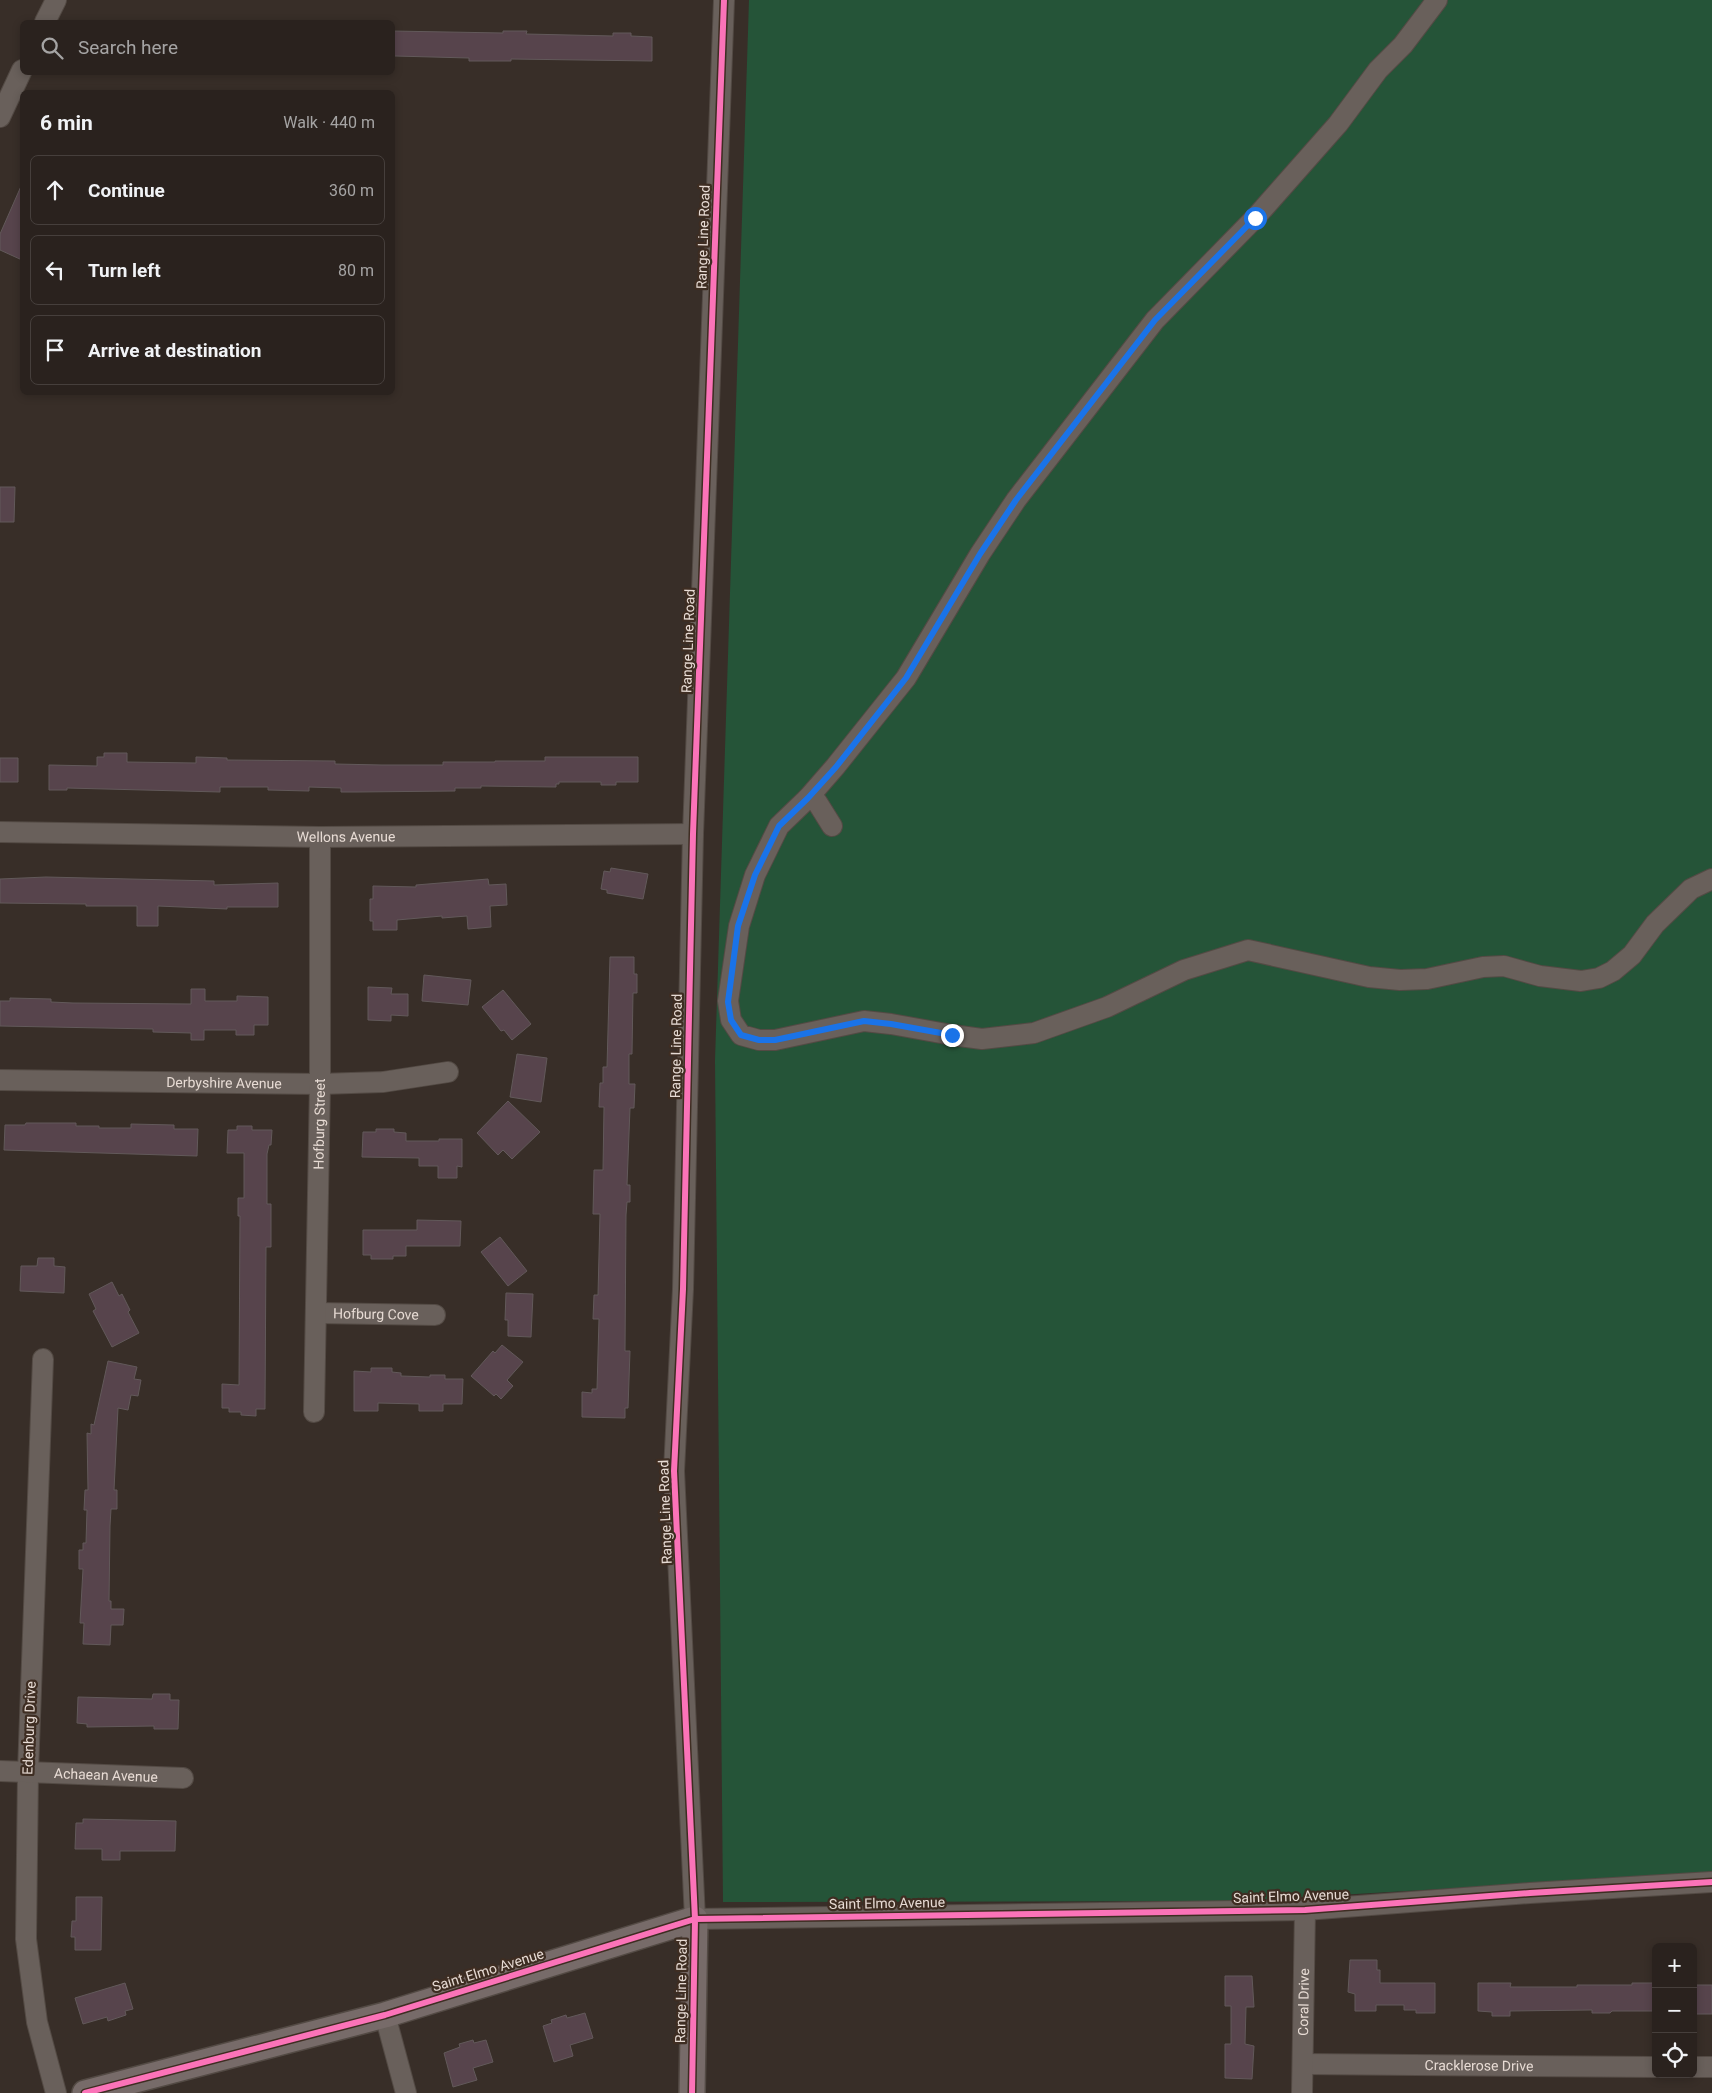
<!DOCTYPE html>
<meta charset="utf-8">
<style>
body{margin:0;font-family:Roboto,sans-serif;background:#322a27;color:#f1f3f6}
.controls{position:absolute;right:15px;bottom:15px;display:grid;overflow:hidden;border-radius:8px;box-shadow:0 2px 8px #0003}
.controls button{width:45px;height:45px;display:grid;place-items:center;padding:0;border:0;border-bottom:1px solid #463f3c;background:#2a221e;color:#f1f3f6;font:25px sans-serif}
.stop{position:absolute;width:15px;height:15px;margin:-11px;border:4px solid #1a73e8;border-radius:50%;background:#fff}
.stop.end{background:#1a73e8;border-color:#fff;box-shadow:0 1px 5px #0008}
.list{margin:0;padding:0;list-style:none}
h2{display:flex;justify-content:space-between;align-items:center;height:65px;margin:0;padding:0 20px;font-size:21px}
h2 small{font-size:16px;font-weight:400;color:#a5a4a4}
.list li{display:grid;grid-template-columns:32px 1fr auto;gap:15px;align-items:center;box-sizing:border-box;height:70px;margin:0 10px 10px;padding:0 10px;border:1px solid #463f3c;border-radius:8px}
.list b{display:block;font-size:19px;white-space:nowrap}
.list em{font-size:16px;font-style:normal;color:#a5a4a4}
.icon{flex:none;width:28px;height:28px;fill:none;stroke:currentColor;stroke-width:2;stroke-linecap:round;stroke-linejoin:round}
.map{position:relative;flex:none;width:1712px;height:2093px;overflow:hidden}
.search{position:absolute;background:#2a221e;box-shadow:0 2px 8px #0003;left:20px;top:20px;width:375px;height:55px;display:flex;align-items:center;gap:12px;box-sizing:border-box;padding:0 18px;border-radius:8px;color:#a5a4a4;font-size:19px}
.panel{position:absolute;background:#2a221e;box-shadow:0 2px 8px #0003;left:20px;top:90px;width:375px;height:305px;border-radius:8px}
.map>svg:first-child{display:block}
</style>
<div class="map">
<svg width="1712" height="2093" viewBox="0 0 1712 2093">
<rect width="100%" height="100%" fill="#382e28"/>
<path fill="#255438" d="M749,0H1712V1873L1235,1901L723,1902L715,1061Z"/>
<path fill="#57444c" stroke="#62595a" d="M392,31L503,33V31H527L526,34L613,36V33H631V36L652,37V61L511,59V61H469V58L395,56H392Z
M22,184V260L0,250V234Z
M0,487H15L14,522H0Z
M104,753H127V762L196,763V757L227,758V760L335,761V764L382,765H443V762H495V761H545V757H638V782H616V785H601V782H559V784H556V787L481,786V788H455V791L357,792H341V788L309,787V791L268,790V787H220V792L67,788V790H49V765L97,766V757H104Z
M0,758H18V782H0Z
M611,868L648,874L643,899L607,893V890L601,889L604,871L610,872Z
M46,877L214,881V885L278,883V907H227V909L158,906V926H137V906H86V904L0,903V879Z
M488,879L489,885L506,884L507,905L490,906L491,927L468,929L467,916L442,918V916L397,920V930H373V921H370V899H373V886L416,887V885Z
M610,957H634V974H637V993H633L632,1054H629V1084H635L634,1108H630L627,1185H630V1202H627L626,1215L625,1351H630L628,1408H625V1418L582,1417V1392L592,1393V1389H597L599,1319H593L594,1295H598L600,1214H593L594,1170H603L604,1107H599L600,1083H603V1067H607Z
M424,975L471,980L468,1005L422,1001Z
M368,987L392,988L391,994H408V1016L391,1015V1021L368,1020Z
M191,989H205V1001H237V996L268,997V1025H254V1035H236V1030H204V1040H191V1033L153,1032V1029L0,1026V1001H10V998L51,999V1002L73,1003L191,1004Z
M503,990L531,1024L512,1040L504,1030L501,1031L482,1007Z
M517,1054L547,1058L541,1102L510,1097Z
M508,1101L540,1132L512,1159L503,1150L498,1155L477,1133Z
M26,1123H76V1126H99V1128H131V1124L174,1125V1129H198L197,1156L4,1150L5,1125H25Z
M237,1126H252V1130H272L271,1145H269L267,1154V1204H271V1247H266L265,1409H256V1416L241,1415V1412H229V1408H222V1384L239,1385L240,1216H238V1198H244V1153H227L228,1130H237Z
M376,1129H394V1132L406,1133V1141H439V1139H462V1167L457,1166V1178H438V1166H419V1158L362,1157L363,1132H376Z
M417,1220L461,1221L460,1246H406V1256H393V1259H371V1255H363V1230H417Z
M500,1237L527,1271L508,1286L481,1252Z
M38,1258H54V1266L65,1267L64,1293L20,1291L21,1266H37Z
M112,1282L119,1296L122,1294L130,1310L128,1312L139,1333L112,1347L93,1311L96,1309L89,1294Z
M506,1293L533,1294L531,1337L508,1336V1320H505Z
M502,1345L523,1362L507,1380L513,1386L501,1399L496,1394L494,1396L471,1376L493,1351L495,1353Z
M108,1361L137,1367L134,1379L141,1380L138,1396L131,1395L128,1410L118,1408L114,1490H117V1509H111L110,1526L109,1601H111V1609H124L123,1625H111L110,1645L83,1644L84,1623H80L83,1569H79V1550H83V1543H86L87,1510H84L85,1490H88L87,1433L91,1434V1424L94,1425Z
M371,1368H392V1372L401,1373V1376L430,1377V1375H445V1379H463L462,1404H443V1411H419V1404L378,1403V1411H354V1371L371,1372Z
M153,1694H170V1700H179L178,1729H154V1726L87,1727V1724L77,1723L78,1697L152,1699Z
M83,1819L176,1821L175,1851H120V1860H102V1849H75L76,1823H83Z
M76,1897H102L101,1950H75V1937H71L72,1921H76Z
M1350,1960H1377V1970H1380V1983H1435V2013H1416V2010H1404V2005H1376V2011H1355V1994L1348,1992Z
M1225,1976H1252L1254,2007H1246L1245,2044L1254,2046L1252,2079L1225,2078V2044H1231V2006H1225Z
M125,1983L133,2009L125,2011L126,2015L108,2021L107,2017L83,2024L75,1998Z
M1478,1983H1511L1510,1987H1577V1985H1632V1983H1656V2011H1612L1610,2013H1592V2010L1510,2011V2016H1492V2012L1478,2011Z
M1693,1985H1712V2014H1695Z
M585,2013L593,2038L570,2045L573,2056L554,2062L543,2026L552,2023L551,2020L566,2015L567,2018Z
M473,2040L474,2043L486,2040L493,2062L473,2068L477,2080L453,2087L444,2053L460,2047L459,2044Z"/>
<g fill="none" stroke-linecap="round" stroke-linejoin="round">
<defs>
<g id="minor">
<path d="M724,0L693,834L683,1289L674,1471L695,1919L1305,1910L1530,1893L1712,1882"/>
<path d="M45,22L56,0"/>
<path d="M0,117L22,70"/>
<path d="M808,798L779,826L755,875L739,926L728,1001L731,1020L741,1035L759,1040H775L864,1021L891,1024L952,1035L982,1039L1034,1033L1107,1007L1184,970L1248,950L1369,977L1400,980L1427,979L1483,967L1504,966L1540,976L1581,981L1599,978L1613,971L1632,955L1655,924L1691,889L1712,879"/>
<path d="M832,826L817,802L808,798L835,767L906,678L980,554L1016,500L1155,320L1255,218L1338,124L1378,70L1403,45L1437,0"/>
<path id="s1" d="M0,832L320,837L693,834"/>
<path id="s2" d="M0,1080L320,1084L383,1082L448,1072"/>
<path id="s3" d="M317,1313L435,1315"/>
<path d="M43,1359L28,1772L26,1939L37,2022L56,2093"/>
<path id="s4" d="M314,1412L320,1084V837"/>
<path id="s5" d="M0,1771L183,1778"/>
<path d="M385,2015L406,2093"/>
<path id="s6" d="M1303,2064L1656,2067"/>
<path d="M1693,2067H1712"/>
<path id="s7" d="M1302,2093L1305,1910"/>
</g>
<path id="major" d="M85,2093L385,2015L695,1919L692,2093"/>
</defs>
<use href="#minor" stroke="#534a44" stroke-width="22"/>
<use href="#major" stroke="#534a44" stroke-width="28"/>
<use href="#minor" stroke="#69605b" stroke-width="20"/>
<use href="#major" stroke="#776b69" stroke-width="25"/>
<defs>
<path id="cycleway" d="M85,2093L385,2015L695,1919L1305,1910L1530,1893L1712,1882
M692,2093L695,1919L674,1471L683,1289L693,834L724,0"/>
</defs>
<use href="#cycleway" stroke="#3e2d22" stroke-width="9"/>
<use href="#cycleway" stroke="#fb73b8" stroke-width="6"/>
</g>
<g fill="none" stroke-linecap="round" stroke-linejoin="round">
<path stroke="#1a73e8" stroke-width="6" d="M952,1035L891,1024L864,1021L775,1040H759L741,1035L731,1020L728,1002L738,926L755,875L779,826L808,798L836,767L906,678L980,554L1016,500L1155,320L1255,218"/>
</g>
<g text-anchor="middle" stroke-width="4.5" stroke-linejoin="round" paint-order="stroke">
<g font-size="14" fill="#e7dbd4" stroke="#3e2d22">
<text transform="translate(703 237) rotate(-88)" y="5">Range Line Road</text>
<text transform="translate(688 641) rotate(-88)" y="5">Range Line Road</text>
<text dy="5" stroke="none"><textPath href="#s1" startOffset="346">Wellons Avenue</textPath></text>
<text transform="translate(676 1046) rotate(-89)" y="5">Range Line Road</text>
<text dy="5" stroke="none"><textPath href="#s2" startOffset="224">Derbyshire Avenue</textPath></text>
<text dy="5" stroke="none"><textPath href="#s4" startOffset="288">Hofburg Street</textPath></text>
<text dy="5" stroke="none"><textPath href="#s3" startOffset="59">Hofburg Cove</textPath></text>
<text transform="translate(665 1512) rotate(-92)" y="5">Range Line Road</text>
<text transform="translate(29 1728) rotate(-88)" y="5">Edenburg Drive</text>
<text dy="5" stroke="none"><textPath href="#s5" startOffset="106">Achaean Avenue</textPath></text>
<text transform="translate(1291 1896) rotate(-2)" y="5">Saint Elmo Avenue</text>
<text transform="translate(887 1903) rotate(-1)" y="5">Saint Elmo Avenue</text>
<text transform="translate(488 1970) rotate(-17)" y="5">Saint Elmo Avenue</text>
<text transform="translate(681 1991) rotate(-89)" y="5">Range Line Road</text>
<text dy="5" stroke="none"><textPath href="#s7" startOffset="91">Coral Drive</textPath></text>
<text dy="5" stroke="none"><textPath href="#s6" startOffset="176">Cracklerose Drive</textPath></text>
</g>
</g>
</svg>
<div class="controls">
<button>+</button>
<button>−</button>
<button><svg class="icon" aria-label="locate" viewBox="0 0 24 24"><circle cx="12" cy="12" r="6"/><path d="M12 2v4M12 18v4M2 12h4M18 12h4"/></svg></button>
</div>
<div class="stop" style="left:1255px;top:218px"></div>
<div class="stop end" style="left:952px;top:1035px"></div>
<div class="search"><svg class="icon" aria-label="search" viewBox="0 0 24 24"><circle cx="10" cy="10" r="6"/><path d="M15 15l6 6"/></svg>Search here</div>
<section class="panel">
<h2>6 min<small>Walk · 440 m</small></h2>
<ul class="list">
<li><svg class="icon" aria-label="ahead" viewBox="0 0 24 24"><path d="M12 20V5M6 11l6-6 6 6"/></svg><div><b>Continue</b></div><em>360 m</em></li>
<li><svg class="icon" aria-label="left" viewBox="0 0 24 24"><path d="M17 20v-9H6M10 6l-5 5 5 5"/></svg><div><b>Turn left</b></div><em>80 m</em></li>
<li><svg class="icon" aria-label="arrive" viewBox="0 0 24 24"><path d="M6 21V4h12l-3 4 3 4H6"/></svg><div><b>Arrive at destination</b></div></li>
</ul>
</section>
</div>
